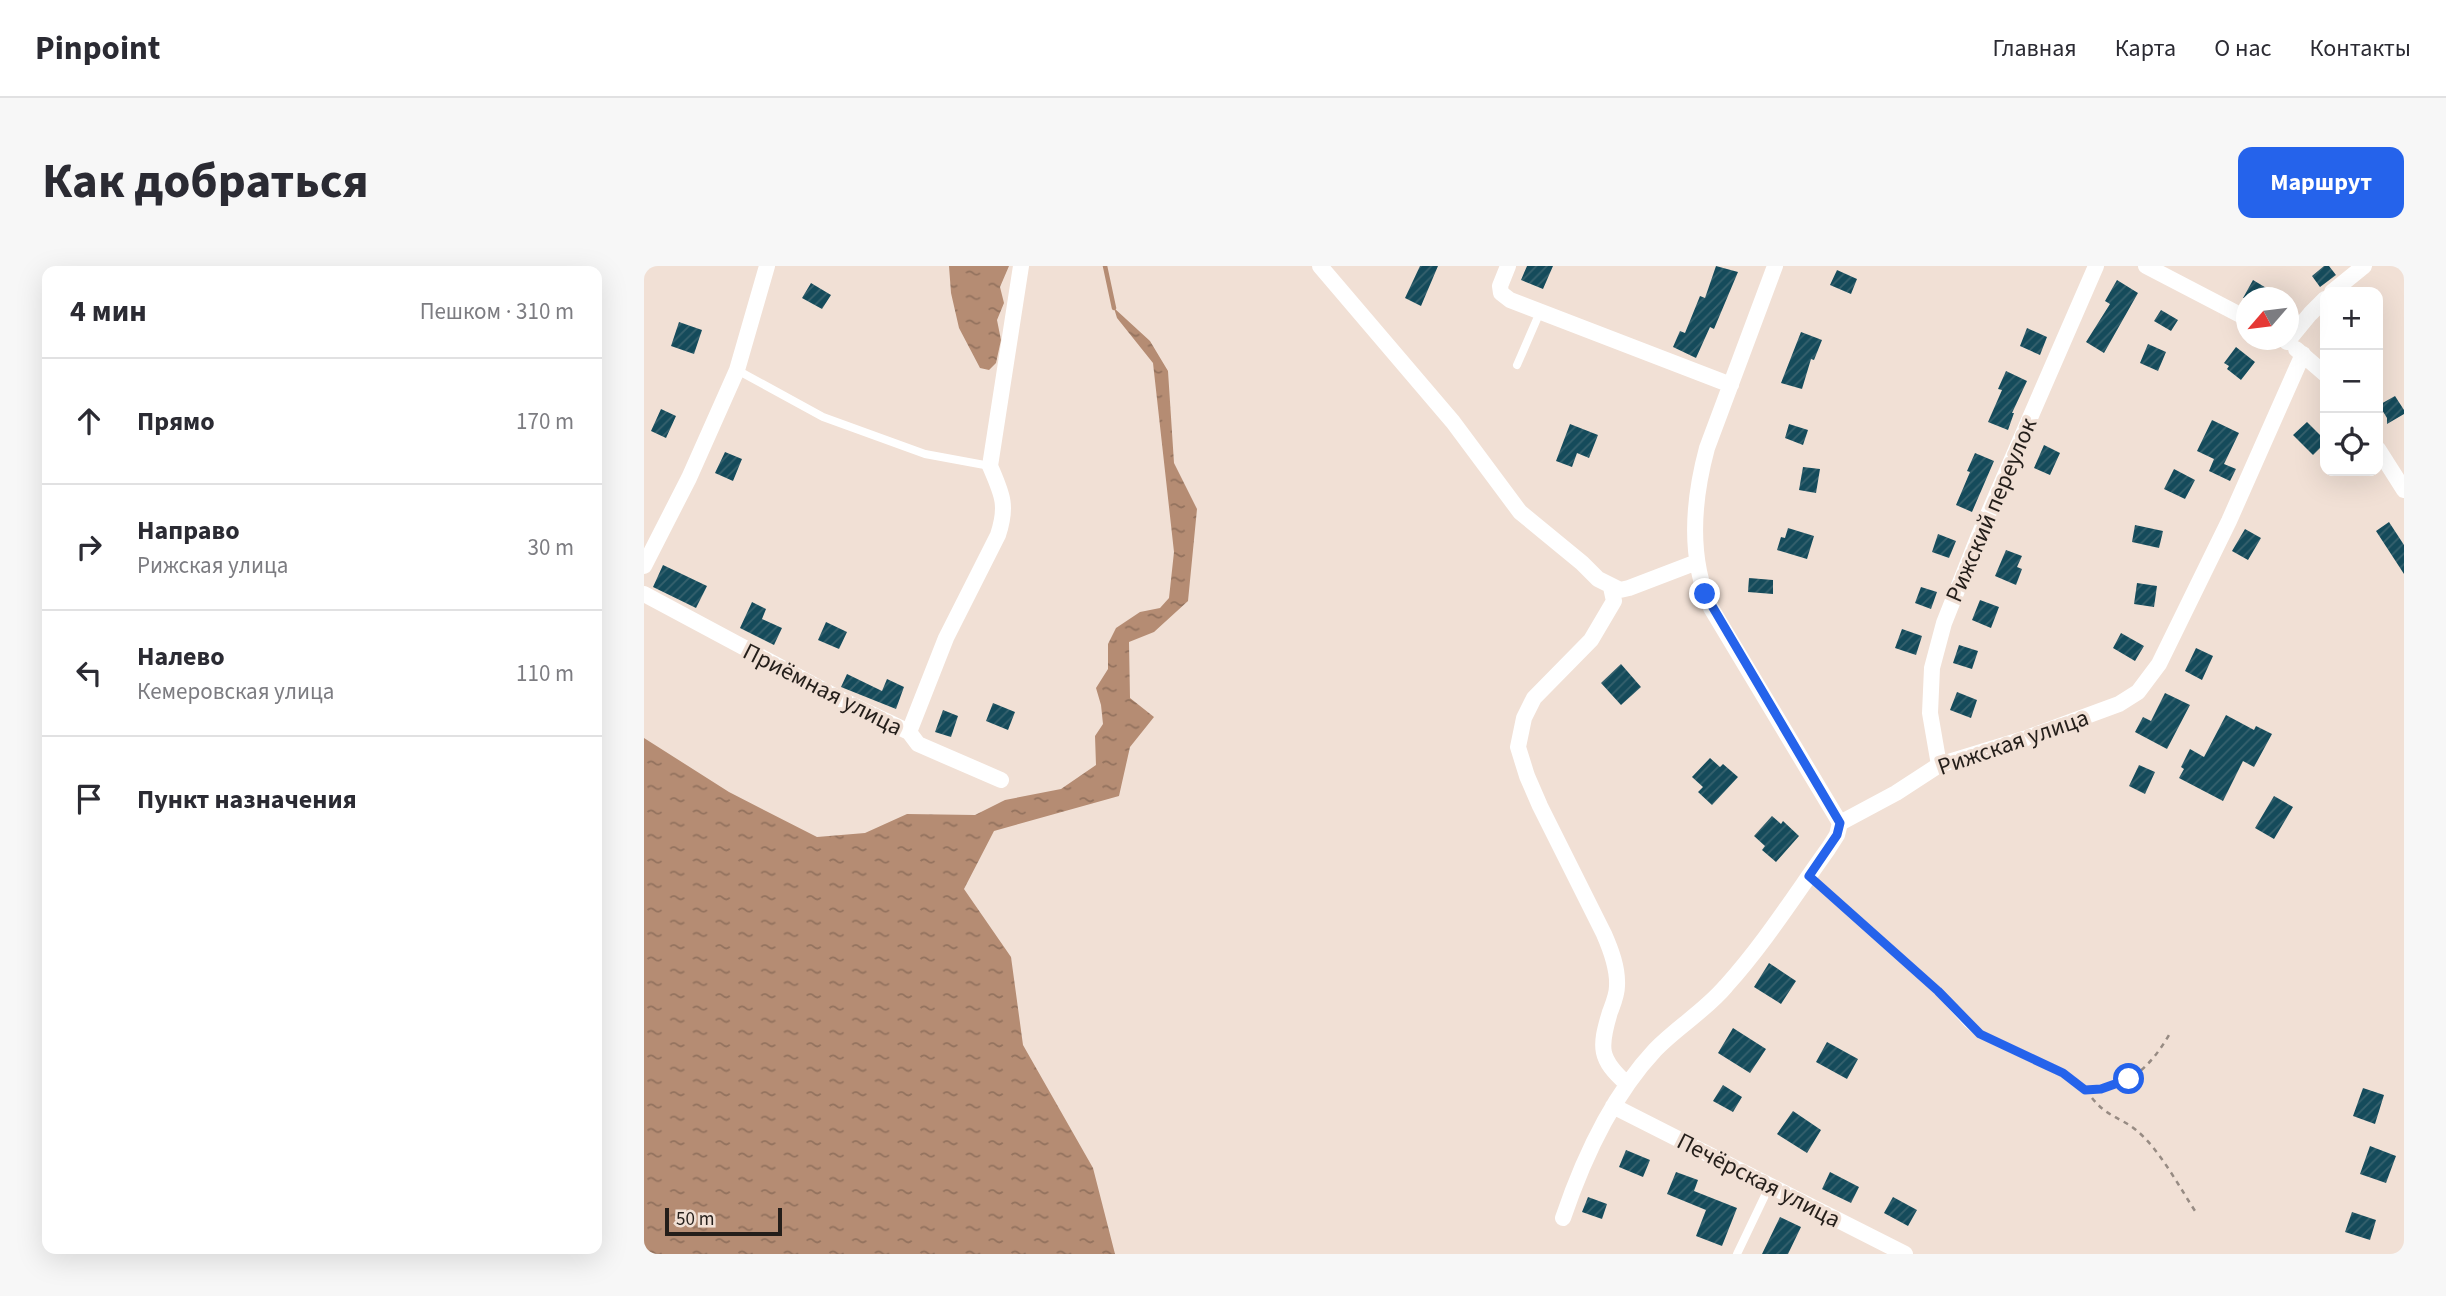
<!DOCTYPE html>
<html lang="ru">
<meta charset="utf-8">
<style>
body{margin:0;font-family:"Source Sans 3",sans-serif;background:#f7f7f7;color:#2b2b33}
.controls{position:absolute;right:21px;top:21px;display:grid;overflow:hidden;border-radius:14px;box-shadow:0 7px 28px #0002}
.controls button{width:63px;height:63px;display:grid;place-items:center;padding:0;border:0;border-bottom:2px solid #e1e1e2;background:#fff;color:#2b2b33;font:35px sans-serif}
.compass{position:absolute;left:1592px;top:21px;width:63px;height:63px;border-radius:50%;background:#fff;box-shadow:0 7px 28px #0002;rotate:242deg}
.scale{position:absolute;left:21px;bottom:18px;width:117px;box-sizing:border-box;padding-left:7px;border:4px solid #241e1a;border-top:0;font-size:19px;line-height:24px;white-space:nowrap;color:#241e1a;-webkit-text-stroke:5px #f1e0d5;paint-order:stroke}
.stop{position:absolute;width:21px;height:21px;margin:-16px;border:5px solid #2563eb;border-radius:50%;background:#fff}
.stop.end{background:#2563eb;border-color:#fff;box-shadow:0 2px 7px #0008}
.list{margin:0;padding:0;list-style:none}
h2{display:flex;justify-content:space-between;align-items:center;height:91px;margin:0;padding:0 28px;font-size:30px}
h2 small{font-size:23px;font-weight:400;color:#7c7c81}
.list li{display:grid;grid-template-columns:46px 1fr auto;gap:21px;align-items:center;box-sizing:border-box;height:126px;padding:0 28px;border-top:2px solid #e1e1e2}
.list b{display:block;font-size:26px;white-space:nowrap}
.list p{margin:0;font-size:23px;white-space:nowrap;color:#7c7c81}
.list em{font-size:23px;font-style:normal;color:#7c7c81}
.icon{flex:none;width:38px;height:38px;fill:none;stroke:currentColor;stroke-width:2;stroke-linecap:round;stroke-linejoin:round}
.map{position:relative;flex:none;width:1760px;height:988px;overflow:hidden;border-radius:14px}
header{display:flex;align-items:center;gap:42px;box-sizing:border-box;height:98px;padding:0 35px;background:#fff;border-bottom:2px solid #e1e1e2}
header strong{font-size:33px}
nav{display:flex;gap:38px;margin-inline-start:auto;font-size:24px}
.intro{display:flex;align-items:center;justify-content:space-between;box-sizing:border-box;height:168px;padding:0 42px}
h1{margin:0;font-size:49px}
.button{padding:18px 32px;border-radius:14px;background:#2563eb;color:#fff;font-size:24px;font-weight:700}
main{display:flex;gap:42px;padding:0 42px}
aside{flex:1;background:#fff;border-radius:14px;box-shadow:0 7px 28px #0002}
.map>svg:first-child{display:block}
</style>
<header>
<strong>Pinpoint</strong>
<nav><a>Главная</a><a>Карта</a><a>О нас</a><a>Контакты</a></nav>
</header>
<div class="intro"><h1>Как добраться</h1><a class="button">Маршрут</a></div>
<main>
<aside>
<h2>4 мин<small>Пешком · 310 m</small></h2>
<ul class="list">
<li><svg class="icon" aria-label="ahead" viewBox="0 0 24 24"><path d="M12 20V5M6 11l6-6 6 6"/></svg><div><b>Прямо</b></div><em>170 m</em></li>
<li><svg class="icon" aria-label="right" viewBox="0 0 24 24"><path d="M7 20v-9h11M14 6l5 5-5 5"/></svg><div><b>Направо</b><p>Рижская улица</p></div><em>30 m</em></li>
<li><svg class="icon" aria-label="left" viewBox="0 0 24 24"><path d="M17 20v-9H6M10 6l-5 5 5 5"/></svg><div><b>Налево</b><p>Кемеровская улица</p></div><em>110 m</em></li>
<li><svg class="icon" aria-label="arrive" viewBox="0 0 24 24"><path d="M6 21V4h12l-3 4 3 4H6"/></svg><div><b>Пункт назначения</b></div></li>
</ul>
</aside>
<div class="map">
<svg width="1760" height="988" viewBox="0 0 1760 988">
<defs>
<pattern id="water-ripples" width="26" height="14" patternUnits="userSpaceOnUse" patternTransform="scale(1.75)"><rect width="26" height="14" fill="#b58c73"/><path d="M2 4q2-2 4 0t4 0M15 11q2-2 4 0t4 0" fill="none" stroke="#93725e"/></pattern>
<pattern id="building-hatch" width="6" height="6" patternUnits="userSpaceOnUse" patternTransform="scale(1.75)"><rect width="6" height="6" fill="#154b5b"/><path d="M-1 1l2-2M0 6l6-6M5 7l2-2" fill="none" stroke="#37626e"/></pattern>
</defs>
<rect width="100%" height="100%" fill="#f1e0d5"/>
<path fill="url(#water-ripples)" d="M305,0H365L356,21L360,37L353,54L357,74L352,97L345,104L336,102L315,62L307,27Z
M470,42L506,75L524,105L530,197L553,243L544,335L510,366L485,376L486,432L510,451L486,481L475,530L350,565L320,623L367,691L379,779L449,902L471,988H0V472L85,526L173,571L221,567L263,548L331,549L361,534L417,523L452,499L451,470L459,458L457,439L452,422L464,403V378L472,362L496,346L516,342L525,332L530,286L509,97L473,52Z"/>
<g fill="none" stroke-linecap="round" stroke-linejoin="round">
<path stroke="#b58c73" stroke-width="4.5" d="M461,0L470,42"/>
</g>
<path fill="url(#building-hatch)" d="M776,0H794L777,40L761,32Z
M883,0H909L899,23L877,14Z
M1072,0L1094,6L1070,63L1066,61L1052,92L1029,81L1036,65L1041,67L1056,30L1061,32Z
M1680,0H1685L1692,9L1676,21L1668,10Z
M1193,4L1213,13L1207,28L1186,19Z
M1473,14L1494,27L1460,87L1442,76L1466,38L1461,35Z
M1609,14L1639,32H1599Z
M167,17L187,29L178,43L158,32Z
M1517,44L1534,54L1527,65L1510,55Z
M35,56L58,64L50,88L27,80Z
M1383,62L1403,71L1396,89L1376,80Z
M1157,66L1178,74L1170,94L1167,93L1158,123L1137,117Z
M1504,78L1522,86L1514,105L1496,97Z
M1592,81L1611,96L1597,114L1583,103L1585,100L1580,97Z
M1362,105L1383,115L1368,147H1370L1364,164L1344,156L1358,124L1354,123Z
M1751,130L1760,144V148L1743,158V152L1735,139Z
M17,143L32,150L22,172L7,165Z
M1568,154L1595,167L1580,198L1592,203L1586,215L1565,205L1570,193L1553,185Z
M1663,156L1681,174V177L1669,189L1649,169Z
M926,158L954,169L945,192L933,187L928,201L912,195Z
M1145,158L1164,164L1159,179L1141,172Z
M1400,179L1416,187L1406,209L1390,202Z
M81,186L98,193L89,215L71,207Z
M1331,187L1350,195L1328,246L1312,239L1326,206L1323,205Z
M1159,201L1176,203L1172,227L1155,224Z
M1530,203L1551,214L1541,233L1520,223Z
M1745,256L1760,279V308L1732,265Z
M1491,259L1519,265L1515,282L1488,276Z
M1144,262L1170,270L1163,293L1133,284L1137,271L1141,272Z
M1601,263L1617,272L1604,294L1588,285Z
M1294,268L1312,275L1305,292L1288,286Z
M1362,284L1378,290L1373,301L1378,303L1372,319L1351,310Z
M19,299L63,320L52,342L9,321Z
M1105,312L1129,314V328L1104,326Z
M1493,317L1513,320L1510,341L1490,338Z
M1277,321L1293,326L1287,343L1271,337Z
M1336,334L1355,341L1347,362L1328,354Z
M108,336L122,343L118,353L138,362L130,379L96,362Z
M182,356L203,366L195,383L174,374Z
M1258,363L1278,370L1272,389L1251,382Z
M1477,367L1500,380L1491,395L1469,382Z
M1315,379L1334,385L1328,403L1309,397Z
M1552,382L1569,390L1558,414L1541,405Z
M977,398L997,421L977,439L957,417Z
M203,408L238,425L243,413L260,421L252,443L197,421Z
M1313,426L1333,434L1327,452L1306,444Z
M1521,427L1546,439L1523,483L1491,466L1499,451L1507,455Z
M349,437L371,446L364,464L342,455Z
M299,444L314,450L307,471L291,466Z
M1582,449L1610,464L1612,460L1628,468L1610,501L1599,495L1579,535L1535,512L1540,503L1537,501L1546,483L1560,491Z
M1066,492L1076,501L1079,498L1094,511L1068,539L1054,526L1059,521L1048,511Z
M1495,499L1511,506L1501,528L1485,520Z
M1630,530L1649,541L1630,573L1611,562Z
M1128,550L1137,558L1139,555L1155,570L1132,596L1118,584L1121,580L1110,570Z
M1125,697L1152,715L1137,738L1110,721Z
M1089,762L1122,783L1106,807L1074,787Z
M1183,776L1214,793L1203,813L1172,796Z
M1079,819L1098,831L1089,846L1069,835Z
M1719,822L1740,829L1731,858L1709,850Z
M1149,845L1177,864L1163,887L1133,868Z
M1726,880L1752,890L1742,917L1716,908Z
M982,884L1006,894L999,911L975,901Z
M1032,906L1054,914L1050,925L1093,942L1078,980L1052,970L1062,944L1023,928Z
M1186,906L1215,921L1207,937L1178,923Z
M944,931L963,938L958,953L938,946Z
M1249,931L1273,944L1264,960L1240,947Z
M1708,946L1732,954L1726,974L1701,966Z
M1136,951L1157,961L1144,988H1118Z"/>
<g fill="none" stroke-linecap="round" stroke-linejoin="round">
<path stroke="#978b83" stroke-width="2.5" stroke-dasharray="5 5" stroke-linecap="butt" d="M1452,824C1487,820 1508,798 1525,769
M1448,832C1463,851 1476,851 1492,864C1515,882 1537,924 1553,948"/>
<path stroke="#fff" stroke-width="8" d="M873,99L896,46
M93,104L179,151L281,188L346,200
M1165,610L1294,725L1324,758L1336,768L1419,807L1441,824
M1093,988L1126,919"/>
<path stroke="#fff" stroke-width="16" d="M676,0L809,156L876,246L938,297L954,313L976,324L985,322L1053,296
M864,0L856,20L857,27L866,34L1087,119
M1131,0L1063,182C1049,234 1044,292 1067,342L1196,557
M1502,0L1602,52
M1688,26L1720,0
M1643,76L1666,48L1681,33
M1652,83L1681,108
M1734,183L1760,224
M0,300L45,212L93,104L123,0
M967,321L970,335L947,374L890,432L880,452L874,481L883,510L896,540L960,668C967,684 974,702 973,720C973,729 969,738 966,746C955,782 955,793 983,818
M0,328L196,433L265,466L274,478L357,514
M265,466L302,372L354,269C364,239 358,228 346,200L377,0
M1295,499L1286,447L1288,402L1300,357L1335,269L1452,0
M969,840L1261,988
M919,952C939,893 968,830 1011,784C1033,761 1061,745 1082,720C1120,678 1151,629 1184,583L1193,569L1196,557L1252,527L1295,499L1380,473L1475,438L1494,426L1515,398L1585,255L1659,88"/>
</g>
<g fill="none" stroke-linecap="round" stroke-linejoin="round">
<path stroke="#2563eb" stroke-width="9" d="M1061,328L1196,557L1193,569L1165,610L1294,725L1336,768L1419,807L1441,824L1457,823L1485,813"/>
</g>
<g text-anchor="middle" stroke-width="7" stroke-linejoin="round" paint-order="stroke">
<g font-size="24" fill="#241e1a" stroke="#f1e0d5">
<text transform="translate(1347 244) rotate(-67)" y="8">Рижский переулок</text>
<text transform="translate(179 423) rotate(27)" y="8">Приёмная улица</text>
<text transform="translate(1369 476) rotate(-19)" y="8">Рижская улица</text>
<text transform="translate(1115 914) rotate(27)" y="8">Печёрская улица</text>
</g>
</g>
</svg>
<div class="controls">
<button>+</button>
<button>−</button>
<button><svg class="icon" aria-label="locate" viewBox="0 0 24 24"><circle cx="12" cy="12" r="6"/><path d="M12 2v4M12 18v4M2 12h4M18 12h4"/></svg></button>
</div>
<svg class="compass" viewBox="-18 -18 36 36"><path d="M0-13l5 13h-10z" fill="#e53935"/><path d="M0 13l5-13h-10z" fill="#7c7c81"/></svg>
<div class="scale">50 m</div>
<div class="stop" style="left:1485px;top:813px"></div>
<div class="stop end" style="left:1061px;top:328px"></div>
</div>
</main>
